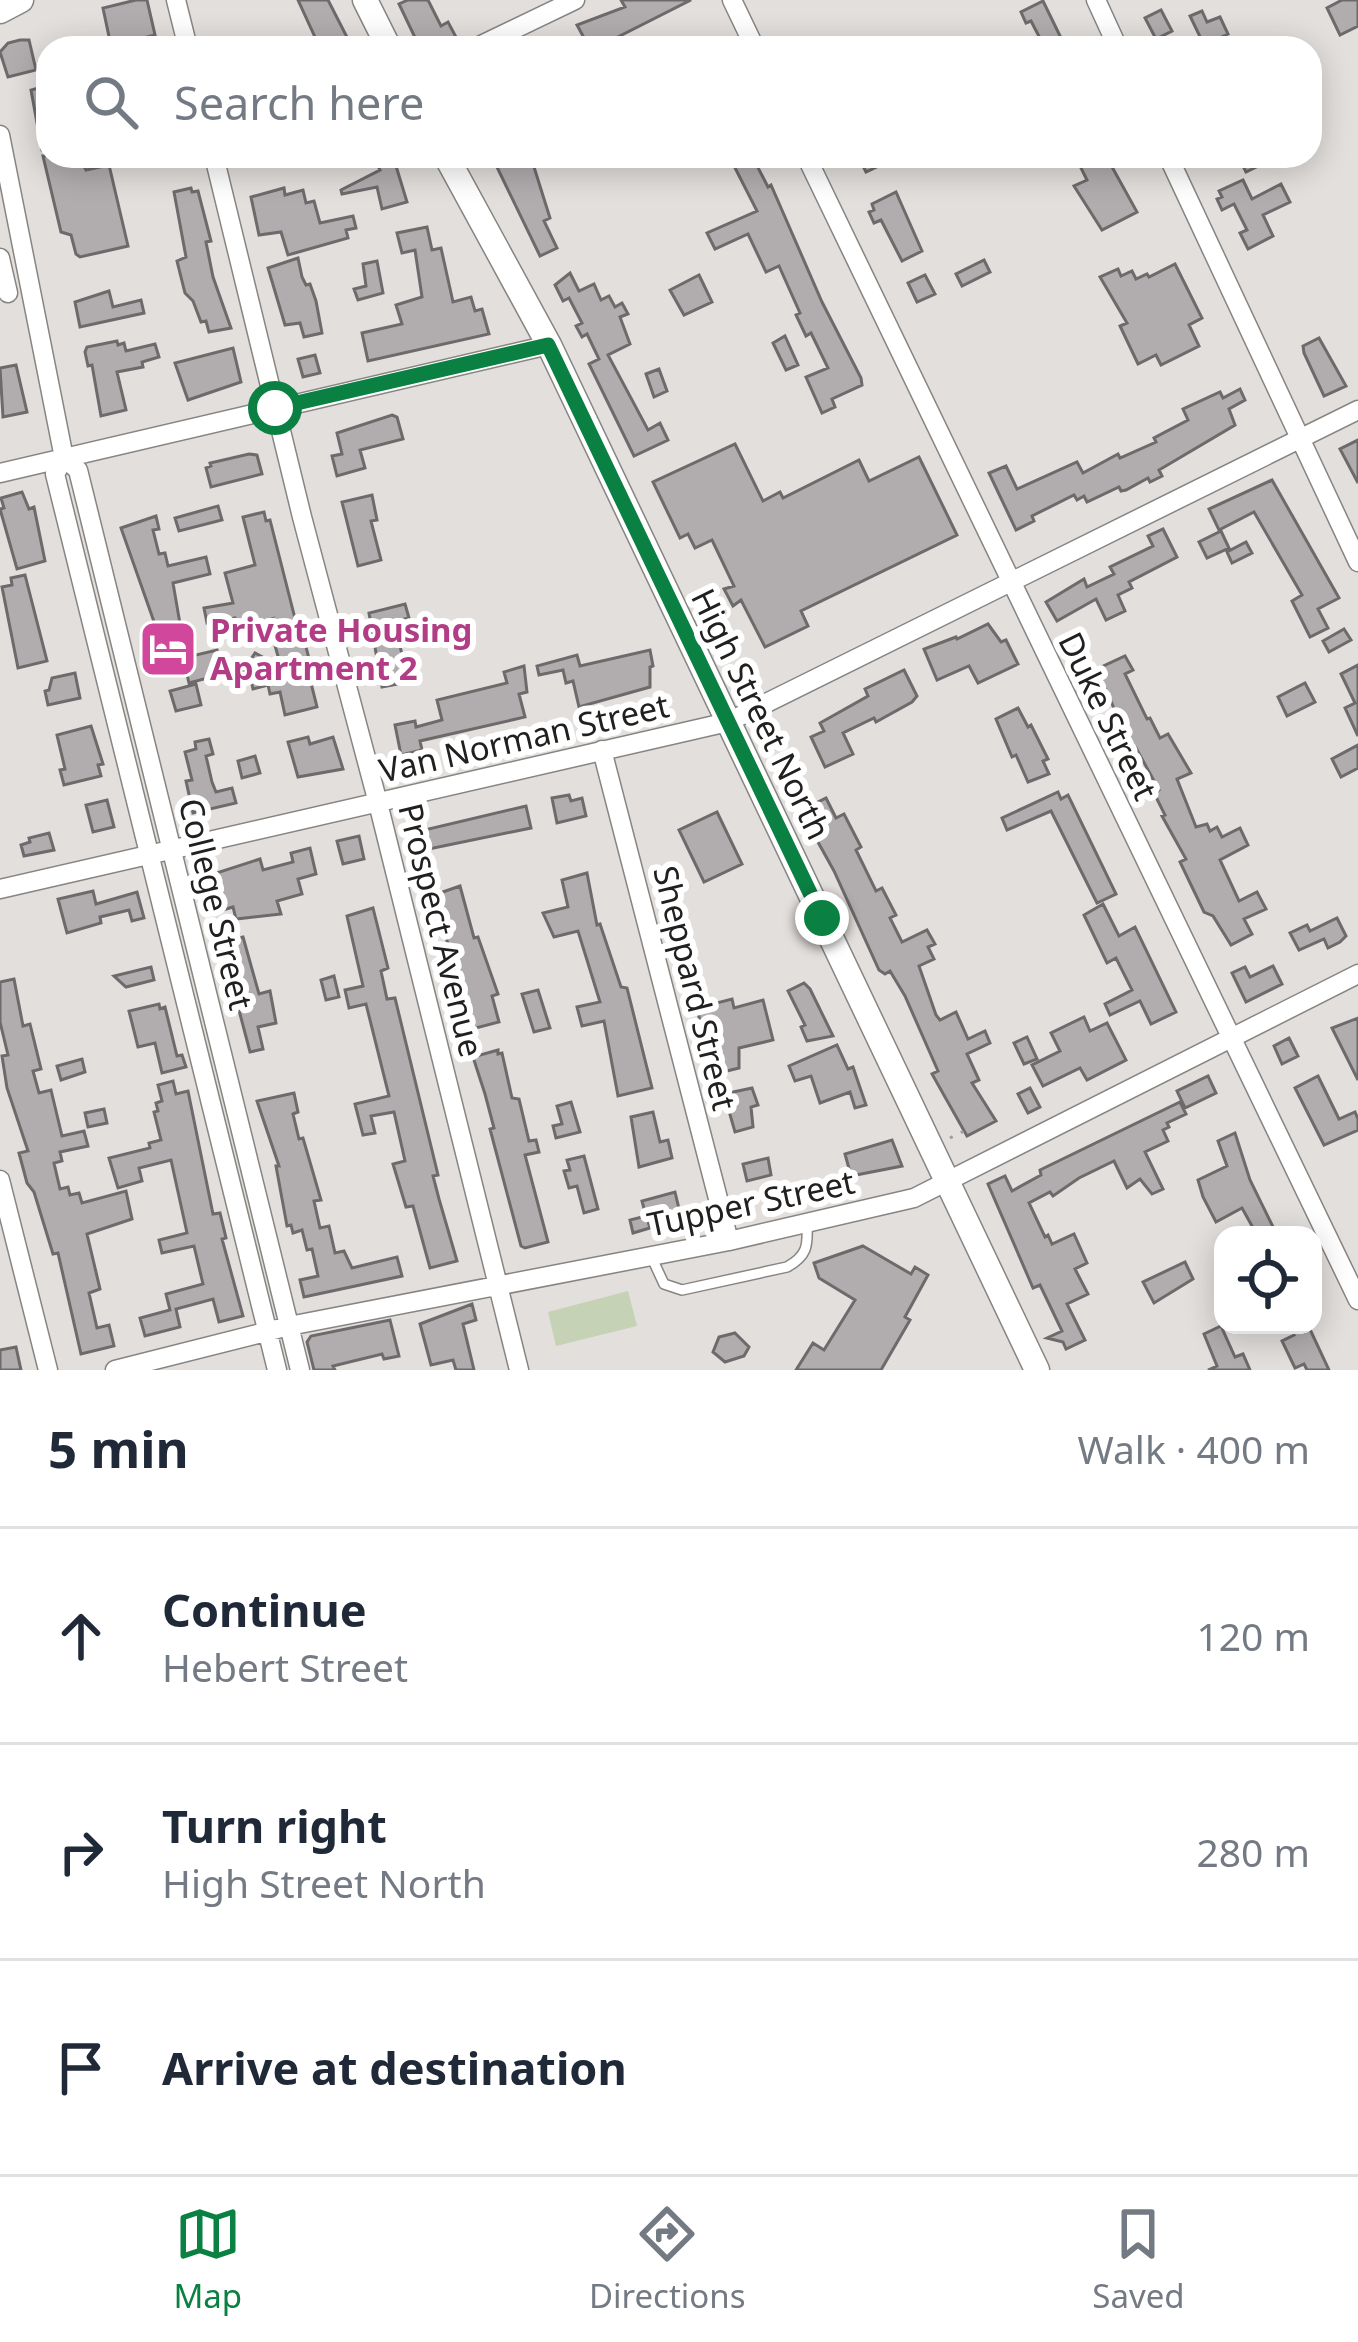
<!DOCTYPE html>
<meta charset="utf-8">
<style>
body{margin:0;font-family:"Noto Sans",sans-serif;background:#f2f2f3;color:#1f2937}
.controls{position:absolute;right:36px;bottom:36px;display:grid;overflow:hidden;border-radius:24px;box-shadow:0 6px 30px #0003}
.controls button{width:108px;height:108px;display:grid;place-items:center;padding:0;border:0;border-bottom:3px solid #e0e1e3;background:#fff;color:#1f2937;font:60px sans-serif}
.stop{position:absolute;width:36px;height:36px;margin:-27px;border:9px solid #0b8043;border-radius:50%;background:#fff}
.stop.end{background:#0b8043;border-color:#fff;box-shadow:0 3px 12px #0008}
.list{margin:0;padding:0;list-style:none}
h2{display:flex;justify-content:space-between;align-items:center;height:156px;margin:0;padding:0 48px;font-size:51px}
h2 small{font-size:39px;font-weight:400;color:#747a83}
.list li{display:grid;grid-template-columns:78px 1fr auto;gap:36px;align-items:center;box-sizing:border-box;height:216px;padding:0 48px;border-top:3px solid #e0e1e3}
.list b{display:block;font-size:45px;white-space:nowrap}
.list p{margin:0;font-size:39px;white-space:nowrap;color:#747a83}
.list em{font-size:39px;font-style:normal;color:#747a83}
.icon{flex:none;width:66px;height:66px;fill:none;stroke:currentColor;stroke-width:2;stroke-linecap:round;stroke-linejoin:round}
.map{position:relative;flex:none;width:1358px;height:1370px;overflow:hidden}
.search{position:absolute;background:#fff;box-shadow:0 6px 30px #0003;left:36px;right:36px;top:36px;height:132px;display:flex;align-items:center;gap:30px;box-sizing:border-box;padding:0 42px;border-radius:36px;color:#747a83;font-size:45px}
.sheet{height:804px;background:#fff}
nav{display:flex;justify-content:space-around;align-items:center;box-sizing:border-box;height:168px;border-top:3px solid #e0e1e3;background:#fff;font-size:33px;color:#747a83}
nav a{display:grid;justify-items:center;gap:6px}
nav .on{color:#0b8043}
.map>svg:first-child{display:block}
</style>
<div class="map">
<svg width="1358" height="1370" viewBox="0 0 1358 1370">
<rect width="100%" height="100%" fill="#e2dfdc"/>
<path fill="#c6d2b6" d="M628,1291L637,1326L556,1346L548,1312Z"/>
<path fill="#b1adaf" stroke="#6d6a6c" stroke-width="3" d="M136,0H147L155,35L139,39L141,48L111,46L103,8Z
M298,0H328L350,43L339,48H320Z
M408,0H428L441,26L448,22L456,37L433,48H420L399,4Z
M621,0H691L596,48H554L583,36L577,25L625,7Z
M1342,0H1358V26L1340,35L1327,8Z
M1043,1L1064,44L1056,48H1045L1031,21L1026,23L1021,12Z
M1161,10L1172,31L1156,39L1145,18Z
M1202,11L1207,22L1220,17L1228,34L1204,45L1190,16Z
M20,40H29L36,70L8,77L0,52L8,43Z
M46,86L48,150H42L31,90Z
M43,156H79L86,170L109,165L128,246L80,257L76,254L71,235L61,232Z
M373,156H393L407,202L382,209L377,187L342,194L341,190L380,170Z
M496,156H526L534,167L550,218L544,221L557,248L540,256L495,163L498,161Z
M729,156H752L768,187L771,185L822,302L861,378L862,385L832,399L835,407L822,413L806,377L828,368L811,333L806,336L796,315L800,313L779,266L766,272L748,234L715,249L707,233L757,211Z
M858,156H900L866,172Z
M1075,156H1106L1137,212L1102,230L1074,186L1087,180Z
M1238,156H1279L1246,172Z
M1243,180L1252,199L1281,184L1290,202L1263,215L1273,236L1248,249L1240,233L1247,230L1234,204L1222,210L1217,199L1222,197L1219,191Z
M191,188L192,192L198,191L211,241L206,242L213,277L231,328L209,332L206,321L201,322L193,301L185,293L177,261L186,257L174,192Z
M284,188L285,195L303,190L306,203L314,201L320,223L353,216L356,228L346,230L348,238L288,255L281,232L259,235L251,197Z
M896,192L922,251L902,261L881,220L874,223L869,212L874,210L872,204Z
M427,227L432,250L441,248L453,302L471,297L475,311L482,309L489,334L368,361L362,333L402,324L396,305L422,297L415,250L402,253L397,233Z
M298,258L302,277L306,285L310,284L316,301L322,333L304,337L300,323L285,325L268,268Z
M984,260L990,272L962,286L956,274Z
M377,261L383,293L358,300L354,289L366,286L363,264Z
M1175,264L1202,318L1189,325L1199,346L1161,365L1156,355L1138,364L1120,326L1127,323L1100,277L1118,269L1121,276L1132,271L1136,279L1147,274L1149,277Z
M570,273L579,291L594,284L601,300L609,296L615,307L622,303L628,314L620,317L630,344L608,355L648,430L660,423L668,440L634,456L589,364L599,359L587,334L582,337L576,326L582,323L569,298L563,301L555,285Z
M699,275L712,302L684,315L670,290Z
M925,275L935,294L917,302L908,283Z
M109,291L113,307L141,300L144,313L80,327L75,302Z
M785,336L798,365L786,370L773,343Z
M1319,338L1346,386L1324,396L1304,353L1303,346Z
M117,341L118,345L124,343L126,351L155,344L159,357L142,362L143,367L117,372L126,410L101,416L92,365L88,366L85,352L87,347Z
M233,348L241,382L188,400L175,363Z
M315,355L320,373L303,377L298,359Z
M16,365L27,412L3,417L0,368Z
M659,369L667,391L654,397L646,374Z
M1240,389L1245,400L1229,409L1235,425L1159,470L1162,476L1150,482L1148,478L1126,490L1121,491L1119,487L1087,502L1084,496L1077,500L1074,495L1032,516L1034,521L1016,530L989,473L1006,466L1017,489L1077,462L1083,473L1118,454L1120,458L1156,442L1154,438L1188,420L1183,409L1220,392L1223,398Z
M392,415L397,417L403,439L360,450L365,468L337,476L332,456L342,454L337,433Z
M1358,440V483L1340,449Z
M735,444L763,501L780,492L783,498L859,460L869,481L919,457L957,535L801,611L808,626L765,647L741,600L733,606L724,589L734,586L712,540L695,548L688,534L680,538L653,482Z
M249,454L257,455L262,474L211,487L206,468L211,466L210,463Z
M1272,480L1339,598L1318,609L1328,628L1310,637L1292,601L1302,595L1254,512L1219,530L1209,509Z
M22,492L29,509L34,507L45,561L17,569L0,509L4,508L1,498Z
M372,495L377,520L371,521L381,560L358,566L342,502Z
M218,506L222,520L179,531L175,518Z
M264,512L266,521L270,520L301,642L306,647L314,678L310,679L317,707L285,715L280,692L270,694L268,685L253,689L250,676L230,682L226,668L249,662L255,653L281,667L269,624L272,619L243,627H238L235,618L207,623L204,608L233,603L225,573L255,565L243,517Z
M156,516L159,529L153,530L159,554L165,553L168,566L206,557L210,574L173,583L185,653L153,661L145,639L159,636L121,528Z
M1163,529L1177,557L1129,582L1132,588L1118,595L1125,611L1106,620L1096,599L1057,621L1046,602L1084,579L1087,587L1114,574L1110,567L1153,546L1148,536Z
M1221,531L1229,548L1207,558L1199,542Z
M1246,542L1252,553L1232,563L1227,552Z
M25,575L47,661L18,668L2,587L12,585L11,578Z
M405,604L409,618L400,620L403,631L397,632L408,682L382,687L369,613Z
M988,624L1001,642L1006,640L1018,664L978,683L969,666L937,680L924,649L956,637L957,639Z
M1344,629L1351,640L1329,652L1323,641Z
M217,650L223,674L189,683L183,658Z
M650,650L653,666L650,667V687L579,707L573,681L566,683L563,670L539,675L537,666L577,655L580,666Z
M1125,656L1133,670L1125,674L1147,719L1150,718L1160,738L1168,734L1191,773L1177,779L1196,827L1207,824L1210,831L1217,827L1222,837L1240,828L1248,845L1220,860L1239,901L1257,892L1266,909L1244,919L1252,934L1231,945L1213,916L1204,912L1180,862L1186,859L1162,816L1165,815L1154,793L1159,790L1136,748L1132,750L1097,669Z
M1358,665V736L1345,708L1355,703L1341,674Z
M524,666L527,692L519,694L525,717L420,741L422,750L401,755L395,725L415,721L416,727L442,720L437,700L507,683L504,672Z
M904,670L917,696L912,702L876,722L874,718L843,733L853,754L825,767L811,737L824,731L820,723L868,696L865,689Z
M75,673L80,698L48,705L45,691L49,690L52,678Z
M1305,683L1315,702L1287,716L1278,697Z
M196,684L201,705L176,711L170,691Z
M1018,708L1028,727L1031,725L1048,759L1043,761L1049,774L1028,782L1016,755L1012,757L996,719Z
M91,726L103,764L98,765L101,776L64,785L60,770L65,769L57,735Z
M308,737L310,744L333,737L343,769L298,777L288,742Z
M209,739L213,754L206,756L212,782L216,792L232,788L236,803L193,813L186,781L192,780L185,752L196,749L195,742Z
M1358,745V768L1341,777L1332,759Z
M255,756L260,773L242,778L238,761Z
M1058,792L1061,799L1068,795L1116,894L1097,903L1051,811L1007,830L1002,818Z
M569,795L571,801L582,798L586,816L557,823L552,798Z
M826,798L836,818L844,814L861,847L856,850L876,891L882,888L896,915L890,918L902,942L927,930L935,944L928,947L934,959L919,966L936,1015L940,1020L956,1012L968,1039L985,1031L990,1043L967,1054L979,1080L972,1083L996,1121L967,1136L932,1074L938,1071L905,996L890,971L885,974L879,970L834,871L803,815L806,814L804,809Z
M107,800L114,827L93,832L86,805Z
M526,806L531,828L424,850L420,831Z
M717,812L742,864L704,882L679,830Z
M49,833L54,850L24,856L21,845L30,842L29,838Z
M359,836L364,859L343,864L337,841Z
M310,848L316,874L298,879L302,894L277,901L281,914L236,919L233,907L213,913L212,906L204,908L198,879L260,859L263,870L293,862L291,853Z
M587,873L597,925L600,924L621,987L627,988L652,1088L618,1096L604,1021L582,1026L577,1007L600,1002L578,931L554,937L543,913L568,907L562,880Z
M460,886L474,938L478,937L498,994L492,996L499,1022L472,1029L434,895Z
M93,891L96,904L137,892L144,918L132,921L129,910L100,917L101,923L67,933L58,899Z
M1103,904L1119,936L1135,927L1176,1012L1151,1024L1140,1001L1110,1015L1105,1004L1132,990L1116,958L1107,963L1084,915Z
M373,908L388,968L381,971L387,999L395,998L438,1175L433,1176L439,1199L457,1261L430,1268L413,1206L406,1207L393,1164L405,1161L394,1112L371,1116L375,1133L363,1135L355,1104L389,1096L366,1004L349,1008L345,990L363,986L347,916Z
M1337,918L1346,936L1340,942L1328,948L1324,939L1299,950L1290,933L1307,925L1310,931Z
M243,937L259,994L270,991L276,1023L258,1027L263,1049L250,1052L221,942Z
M1273,966L1282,984L1246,1002L1232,973L1245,967L1250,977Z
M151,967L154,980L126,987L114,976Z
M334,976L339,997L326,1000L321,980Z
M14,979L23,1026L30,1024L41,1069L33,1071L39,1093L51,1090L62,1136L84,1131L88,1146L60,1152L62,1161L54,1163L60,1189L68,1187L70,1195L79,1193L82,1203L126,1191L132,1219L87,1234L100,1289L89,1293L97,1328L109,1325L114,1346L81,1354L58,1253L53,1254L34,1192L27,1183L19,1153L28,1151L7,1088L2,1056L8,1055L0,1022V982Z
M804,983L810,989L833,1036L807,1041L801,1027L805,1025L788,991Z
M538,990L550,1028L534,1032L522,994Z
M732,999L734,1008L763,1000L773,1040L739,1048V1068L719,1073L716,1064L710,1065L697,1008Z
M159,1004L160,1009L165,1007L177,1056L182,1055L186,1067L162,1073L155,1043L138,1047L129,1011Z
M1084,1017L1090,1031L1107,1023L1126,1060L1087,1080L1080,1068L1043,1086L1032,1065L1060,1051L1051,1033Z
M1358,1018V1080L1332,1028Z
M1027,1037L1037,1059L1024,1064L1014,1043Z
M1289,1038L1298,1056L1282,1064L1274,1046Z
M837,1045L848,1069L853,1067L866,1105L855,1108L850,1092L820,1103L811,1076L795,1081L789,1066Z
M498,1050V1054L502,1053L512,1098L519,1099L529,1141L536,1140L539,1152L525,1155L548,1242L525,1248L521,1246L490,1129L494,1128L485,1094L473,1057Z
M82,1059L85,1072L61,1080L57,1066Z
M1208,1076L1216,1093L1185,1108L1177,1091Z
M1318,1076L1339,1119L1355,1112L1358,1119V1130L1324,1145L1295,1088Z
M173,1081L176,1094L188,1091L213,1214L220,1213L226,1238L222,1239L243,1316L219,1322L213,1299L176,1309L180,1327L145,1336L140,1318L170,1310L166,1294L203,1284L194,1246L162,1253L159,1240L187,1233L171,1160L139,1168L142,1181L118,1188L109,1158L150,1148L149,1143L161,1140L154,1112L158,1111L156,1103L162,1101L158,1085Z
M752,1088L758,1105L751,1107L753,1127L735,1132L724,1094Z
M1030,1088L1040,1107L1028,1113L1018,1094Z
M294,1093L298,1112L293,1114L299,1139L303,1138L321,1200L314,1201L320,1228L329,1226L335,1253L344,1251L352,1268L397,1257L402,1276L304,1297L300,1280L318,1276L312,1249L307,1250L302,1230L293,1233L291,1225L287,1226L276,1166H279L257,1101Z
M571,1102L580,1132L556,1138L553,1126L562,1124L557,1106Z
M1180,1102L1186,1114L1167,1123L1169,1127L1163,1130L1168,1141L1145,1152L1163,1189L1152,1194L1140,1179L1127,1188L1114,1161L1079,1178L1053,1196L1050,1192L1029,1203L1045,1237L1048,1235L1052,1244L1074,1234L1087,1263L1075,1269L1088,1294L1067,1304L1085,1340L1066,1349L1063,1342L1047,1338L1062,1331L1040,1285L1033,1288L988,1184L1005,1176L1012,1191L1041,1175L1040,1170Z
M104,1109L107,1123L88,1127L85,1113Z
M653,1112L660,1142L668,1140L672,1158L639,1167L631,1117Z
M1235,1133L1250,1180L1277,1235H1257L1242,1208L1216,1222L1203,1197L1198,1180L1227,1166L1218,1141Z
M892,1140L902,1166L851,1176L845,1154Z
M584,1156L598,1209L584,1213L577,1186L569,1188L564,1171L570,1170L567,1160Z
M768,1158L771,1175L747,1181L743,1164Z
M675,1192L680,1213L648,1221L650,1228L633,1233L630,1220L646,1216L642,1201Z
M863,1246L911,1274L915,1267L928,1275L905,1317L910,1320L881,1370H796L813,1343L824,1350L855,1300L819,1278L814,1263Z
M1185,1262L1193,1279L1154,1303L1143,1282Z
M472,1304L476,1320L463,1324L474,1370H456L453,1360L431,1365L420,1324Z
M390,1320L399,1356L384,1359L382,1354L333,1366L335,1370H314L307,1342L311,1336Z
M1289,1325H1308L1329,1370H1307L1304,1364L1295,1368L1282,1341L1294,1335Z
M1221,1326L1235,1357L1243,1354L1250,1370H1208L1217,1366L1204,1334Z
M735,1333L749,1347L744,1356L725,1362L713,1352L719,1337Z
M16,1347L21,1370H0V1350Z"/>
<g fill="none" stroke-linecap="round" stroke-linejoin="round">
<defs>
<path id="lane" d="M651,1256L664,1284L682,1290L787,1267C807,1256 808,1246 807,1225"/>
<path id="street" d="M176,0L188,48
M732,0L755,48
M1096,0L1118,48
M475,48L575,0
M0,135L64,458L55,474L277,1370
M214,156L302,517L378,803L519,1370
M806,156L1358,1300
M1168,156L1358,562
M0,258L8,293
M64,458L78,470L300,1370
M0,473L549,345
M602,750L729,1241
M0,889L728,722L1358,410
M0,1180L48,1370
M115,1370L289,1326L729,1241L914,1198L1358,974"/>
<path id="secondary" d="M365,0L389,48
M0,11L21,0
M446,156L549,345L1037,1370"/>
</defs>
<use href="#lane" stroke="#878582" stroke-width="12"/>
<use href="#street" stroke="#878582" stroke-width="21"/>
<use href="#secondary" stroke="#878582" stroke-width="27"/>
<path stroke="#a09e9c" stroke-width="3" stroke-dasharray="3 9" stroke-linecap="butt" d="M950,1138L964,1131"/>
<use href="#lane" stroke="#fff" stroke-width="9"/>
<use href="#street" stroke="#fff" stroke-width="18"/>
<use href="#secondary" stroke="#fff" stroke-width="24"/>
</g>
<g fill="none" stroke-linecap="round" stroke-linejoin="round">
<path stroke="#0b8043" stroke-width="15" d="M275,408L548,345L822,918"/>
</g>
<defs>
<symbol id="hotel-square" viewBox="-11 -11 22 22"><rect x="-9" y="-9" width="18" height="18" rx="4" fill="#d1479c" stroke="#fff"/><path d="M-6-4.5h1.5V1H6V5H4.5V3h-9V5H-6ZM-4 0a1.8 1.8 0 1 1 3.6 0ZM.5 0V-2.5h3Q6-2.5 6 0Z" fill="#fff"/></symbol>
</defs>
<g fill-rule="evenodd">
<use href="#hotel-square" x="135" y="616" width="66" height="66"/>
</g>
<g text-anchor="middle" stroke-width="12" stroke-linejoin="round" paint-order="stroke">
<g font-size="33" font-weight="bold" fill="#b23c85" stroke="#fff" text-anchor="start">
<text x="210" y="642">Private Housing<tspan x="210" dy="38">Apartment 2</tspan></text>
</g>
<g font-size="33" fill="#21201f" stroke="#fff">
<text transform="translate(761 714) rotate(64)" y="12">High Street North</text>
<text transform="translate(1108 716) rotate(64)" y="12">Duke Street</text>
<text transform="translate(524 738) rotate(-13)" y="12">Van Norman Street</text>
<text transform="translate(216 904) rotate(76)" y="12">College Street</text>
<text transform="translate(441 930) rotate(76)" y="12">Prospect Avenue</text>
<text transform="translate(695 988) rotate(76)" y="12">Sheppard Street</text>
<text transform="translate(751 1203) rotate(-12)" y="12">Tupper Street</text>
</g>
</g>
</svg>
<div class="controls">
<button><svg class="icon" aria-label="locate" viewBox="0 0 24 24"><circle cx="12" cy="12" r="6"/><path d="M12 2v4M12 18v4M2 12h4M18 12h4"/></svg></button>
</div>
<div class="stop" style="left:275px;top:408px"></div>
<div class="stop end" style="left:822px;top:918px"></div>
<div class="search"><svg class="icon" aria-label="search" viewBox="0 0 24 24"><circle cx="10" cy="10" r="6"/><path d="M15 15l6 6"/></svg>Search here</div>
</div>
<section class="sheet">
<h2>5 min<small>Walk · 400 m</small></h2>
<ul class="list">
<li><svg class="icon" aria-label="ahead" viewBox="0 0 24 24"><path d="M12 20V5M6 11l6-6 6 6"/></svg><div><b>Continue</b><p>Hebert Street</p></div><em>120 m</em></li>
<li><svg class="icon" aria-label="right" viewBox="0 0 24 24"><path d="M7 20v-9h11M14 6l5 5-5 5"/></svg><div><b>Turn right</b><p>High Street North</p></div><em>280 m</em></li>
<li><svg class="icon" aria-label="arrive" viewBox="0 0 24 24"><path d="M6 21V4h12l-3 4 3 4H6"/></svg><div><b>Arrive at destination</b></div></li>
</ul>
</section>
<nav>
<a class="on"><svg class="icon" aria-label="map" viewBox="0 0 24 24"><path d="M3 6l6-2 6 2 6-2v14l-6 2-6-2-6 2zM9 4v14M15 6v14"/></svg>Map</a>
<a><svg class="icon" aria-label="directions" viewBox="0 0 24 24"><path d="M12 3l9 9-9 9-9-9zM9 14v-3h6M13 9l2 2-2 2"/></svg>Directions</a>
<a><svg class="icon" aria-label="saved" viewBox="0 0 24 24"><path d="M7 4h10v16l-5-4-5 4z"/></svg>Saved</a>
</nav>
